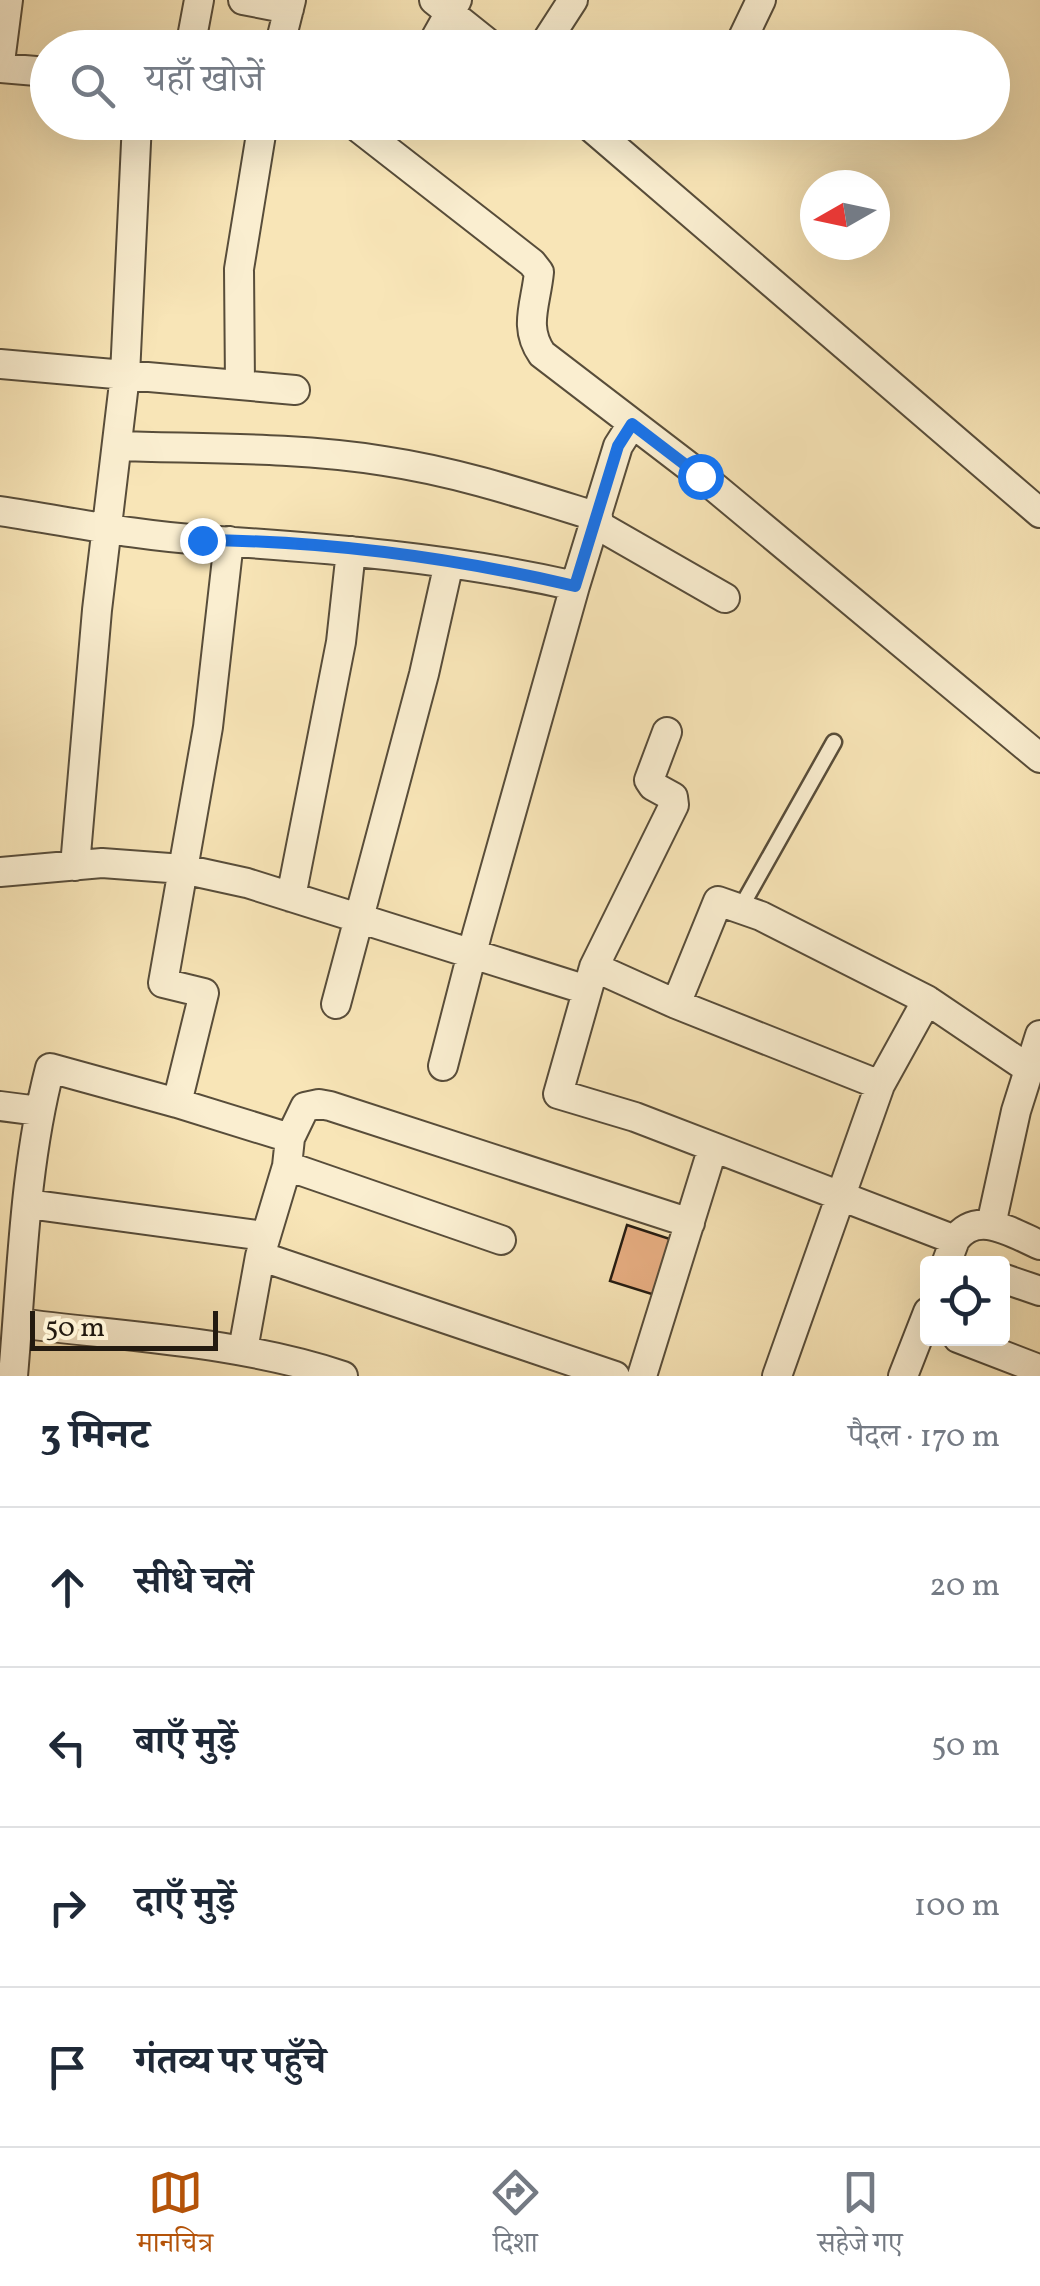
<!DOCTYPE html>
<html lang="hi">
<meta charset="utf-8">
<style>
body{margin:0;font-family:Vollkorn,"Noto Serif Devanagari",serif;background:#f6f6f7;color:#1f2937}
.controls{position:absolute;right:30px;bottom:30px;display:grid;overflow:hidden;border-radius:10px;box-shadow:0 10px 40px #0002}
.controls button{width:90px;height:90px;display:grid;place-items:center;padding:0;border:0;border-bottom:2px solid #e0e1e3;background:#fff;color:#1f2937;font:50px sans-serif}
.compass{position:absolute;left:800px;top:170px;width:90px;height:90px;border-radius:50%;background:#fff;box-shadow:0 10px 40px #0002;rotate:261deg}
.scale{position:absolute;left:30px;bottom:25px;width:188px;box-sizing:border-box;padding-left:10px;border:5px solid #231a10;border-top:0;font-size:28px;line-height:35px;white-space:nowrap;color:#231a10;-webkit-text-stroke:8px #faeed0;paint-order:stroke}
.stop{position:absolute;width:30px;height:30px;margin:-22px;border:8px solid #1a73e8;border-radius:50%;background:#fff}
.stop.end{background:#1a73e8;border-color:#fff;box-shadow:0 2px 10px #0008}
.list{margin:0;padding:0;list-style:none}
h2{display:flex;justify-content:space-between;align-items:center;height:130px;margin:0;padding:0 40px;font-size:42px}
h2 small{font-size:32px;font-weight:400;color:#747a83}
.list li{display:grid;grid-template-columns:65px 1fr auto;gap:30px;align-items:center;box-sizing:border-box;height:160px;padding:0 40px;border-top:2px solid #e0e1e3}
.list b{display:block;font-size:38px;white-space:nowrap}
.list em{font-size:32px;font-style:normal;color:#747a83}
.icon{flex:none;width:55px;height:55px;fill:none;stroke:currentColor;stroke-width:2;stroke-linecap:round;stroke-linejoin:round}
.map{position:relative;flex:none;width:1040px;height:1376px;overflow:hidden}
.search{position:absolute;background:#fff;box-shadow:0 10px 40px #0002;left:30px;right:30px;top:30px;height:110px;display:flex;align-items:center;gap:25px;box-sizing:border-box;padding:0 35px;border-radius:55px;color:#747a83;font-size:38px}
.sheet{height:770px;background:#fff}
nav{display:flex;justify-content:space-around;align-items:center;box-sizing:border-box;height:140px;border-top:2px solid #e0e1e3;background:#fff;font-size:28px;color:#747a83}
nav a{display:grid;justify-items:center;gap:5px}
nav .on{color:#b45309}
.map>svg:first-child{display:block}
</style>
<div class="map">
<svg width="1040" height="1376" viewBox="0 0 1040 1376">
<rect width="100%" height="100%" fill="#f8e5b7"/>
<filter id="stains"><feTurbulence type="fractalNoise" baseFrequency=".002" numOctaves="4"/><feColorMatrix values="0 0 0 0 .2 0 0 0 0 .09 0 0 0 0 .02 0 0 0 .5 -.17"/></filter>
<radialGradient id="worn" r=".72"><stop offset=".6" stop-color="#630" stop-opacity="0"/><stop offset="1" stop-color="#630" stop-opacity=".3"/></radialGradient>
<path fill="#e9af83" stroke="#231a10" stroke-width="2.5" d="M627,1225L676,1241L658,1296L610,1281Z"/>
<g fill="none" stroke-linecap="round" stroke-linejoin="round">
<defs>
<path id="lane" d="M740,909L834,742"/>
<path id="street" d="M243,0L289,9
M434,0L494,48
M190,48L199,0
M279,48L291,0
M430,48L457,0
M542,48L573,0
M738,48L761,0
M0,62L8,0
M0,68L48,72
M351,122L532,263L539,272C536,304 523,327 542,354L700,475L1040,758
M585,122L1040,513
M0,364L295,390
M240,385L239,269L263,122
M117,446C206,449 297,447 384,461C458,472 527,495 598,517
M0,511C67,521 136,536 204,540C329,548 453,558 575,586
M596,524L725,598
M667,732L649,780L653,786L673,797L674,805L594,967L558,1094L635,1117L955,1240L946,1264
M75,866L97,610L125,375L137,122
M0,872L102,863L183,869L247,883L587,990
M291,897L341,642L351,551
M594,967L676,1004L880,1085
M927,1000L1029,1069
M336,1004L424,674L449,563
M676,1004L718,901L761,916L927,1000L880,1085L777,1376
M443,1066L477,934L575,586L618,446L632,424
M177,1103L204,993L163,983L208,727L229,541
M0,1106L39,1111
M290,1138L305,1107L319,1104L330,1106L690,1223
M287,1166L501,1240
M28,1204L265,1236
M991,1225L1016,1111L1040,1035
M955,1240C977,1209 1012,1233 1040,1245
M1002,1278L1040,1291
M18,1323C126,1337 238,1341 343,1376
M958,1338L1036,1368
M243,1350L260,1256
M13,1376C22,1274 24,1168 50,1068L177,1103L290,1138L287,1166L260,1256L615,1376
M642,1376L713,1147
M903,1376L928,1312"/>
</defs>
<use href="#lane" stroke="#584d3a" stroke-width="19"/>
<use href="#street" stroke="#584d3a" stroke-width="32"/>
<use href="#lane" stroke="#faeed0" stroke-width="14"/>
<use href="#street" stroke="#faeed0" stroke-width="28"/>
</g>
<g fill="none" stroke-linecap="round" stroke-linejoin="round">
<path stroke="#1a73e8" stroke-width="12" d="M202,540C327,541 454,558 575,586L618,446L632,424L700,476"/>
</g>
<rect width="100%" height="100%" filter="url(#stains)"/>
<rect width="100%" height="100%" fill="url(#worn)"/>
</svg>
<div class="controls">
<button><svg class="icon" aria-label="locate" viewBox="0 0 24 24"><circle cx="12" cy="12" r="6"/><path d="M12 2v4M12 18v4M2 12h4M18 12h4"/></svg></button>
</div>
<svg class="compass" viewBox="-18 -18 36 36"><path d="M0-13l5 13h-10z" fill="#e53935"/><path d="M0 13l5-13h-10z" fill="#747a83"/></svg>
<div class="scale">50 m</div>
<div class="stop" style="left:700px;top:476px"></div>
<div class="stop end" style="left:202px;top:540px"></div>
<div class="search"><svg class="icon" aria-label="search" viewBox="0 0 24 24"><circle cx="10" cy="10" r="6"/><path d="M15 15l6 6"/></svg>यहाँ खोजें</div>
</div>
<section class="sheet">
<h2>3 मिनट<small>पैदल · 170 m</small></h2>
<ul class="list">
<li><svg class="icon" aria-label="ahead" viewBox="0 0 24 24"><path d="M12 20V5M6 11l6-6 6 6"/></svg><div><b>सीधे चलें</b></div><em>20 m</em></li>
<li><svg class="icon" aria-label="left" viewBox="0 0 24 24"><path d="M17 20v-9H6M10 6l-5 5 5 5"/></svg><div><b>बाएँ मुड़ें</b></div><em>50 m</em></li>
<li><svg class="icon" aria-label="right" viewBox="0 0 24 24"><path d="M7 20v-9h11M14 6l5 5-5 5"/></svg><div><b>दाएँ मुड़ें</b></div><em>100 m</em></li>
<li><svg class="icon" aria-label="arrive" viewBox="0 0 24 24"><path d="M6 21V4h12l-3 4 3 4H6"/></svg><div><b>गंतव्य पर पहुँचे</b></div></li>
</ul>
</section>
<nav>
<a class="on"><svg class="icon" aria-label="map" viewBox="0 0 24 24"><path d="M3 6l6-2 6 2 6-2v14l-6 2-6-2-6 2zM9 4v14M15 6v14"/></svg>मानचित्र</a>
<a><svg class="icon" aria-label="directions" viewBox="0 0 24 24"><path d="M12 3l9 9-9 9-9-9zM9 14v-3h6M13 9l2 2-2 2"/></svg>दिशा</a>
<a><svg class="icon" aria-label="saved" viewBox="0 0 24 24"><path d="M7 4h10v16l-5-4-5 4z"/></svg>सहेजे गए</a>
</nav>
